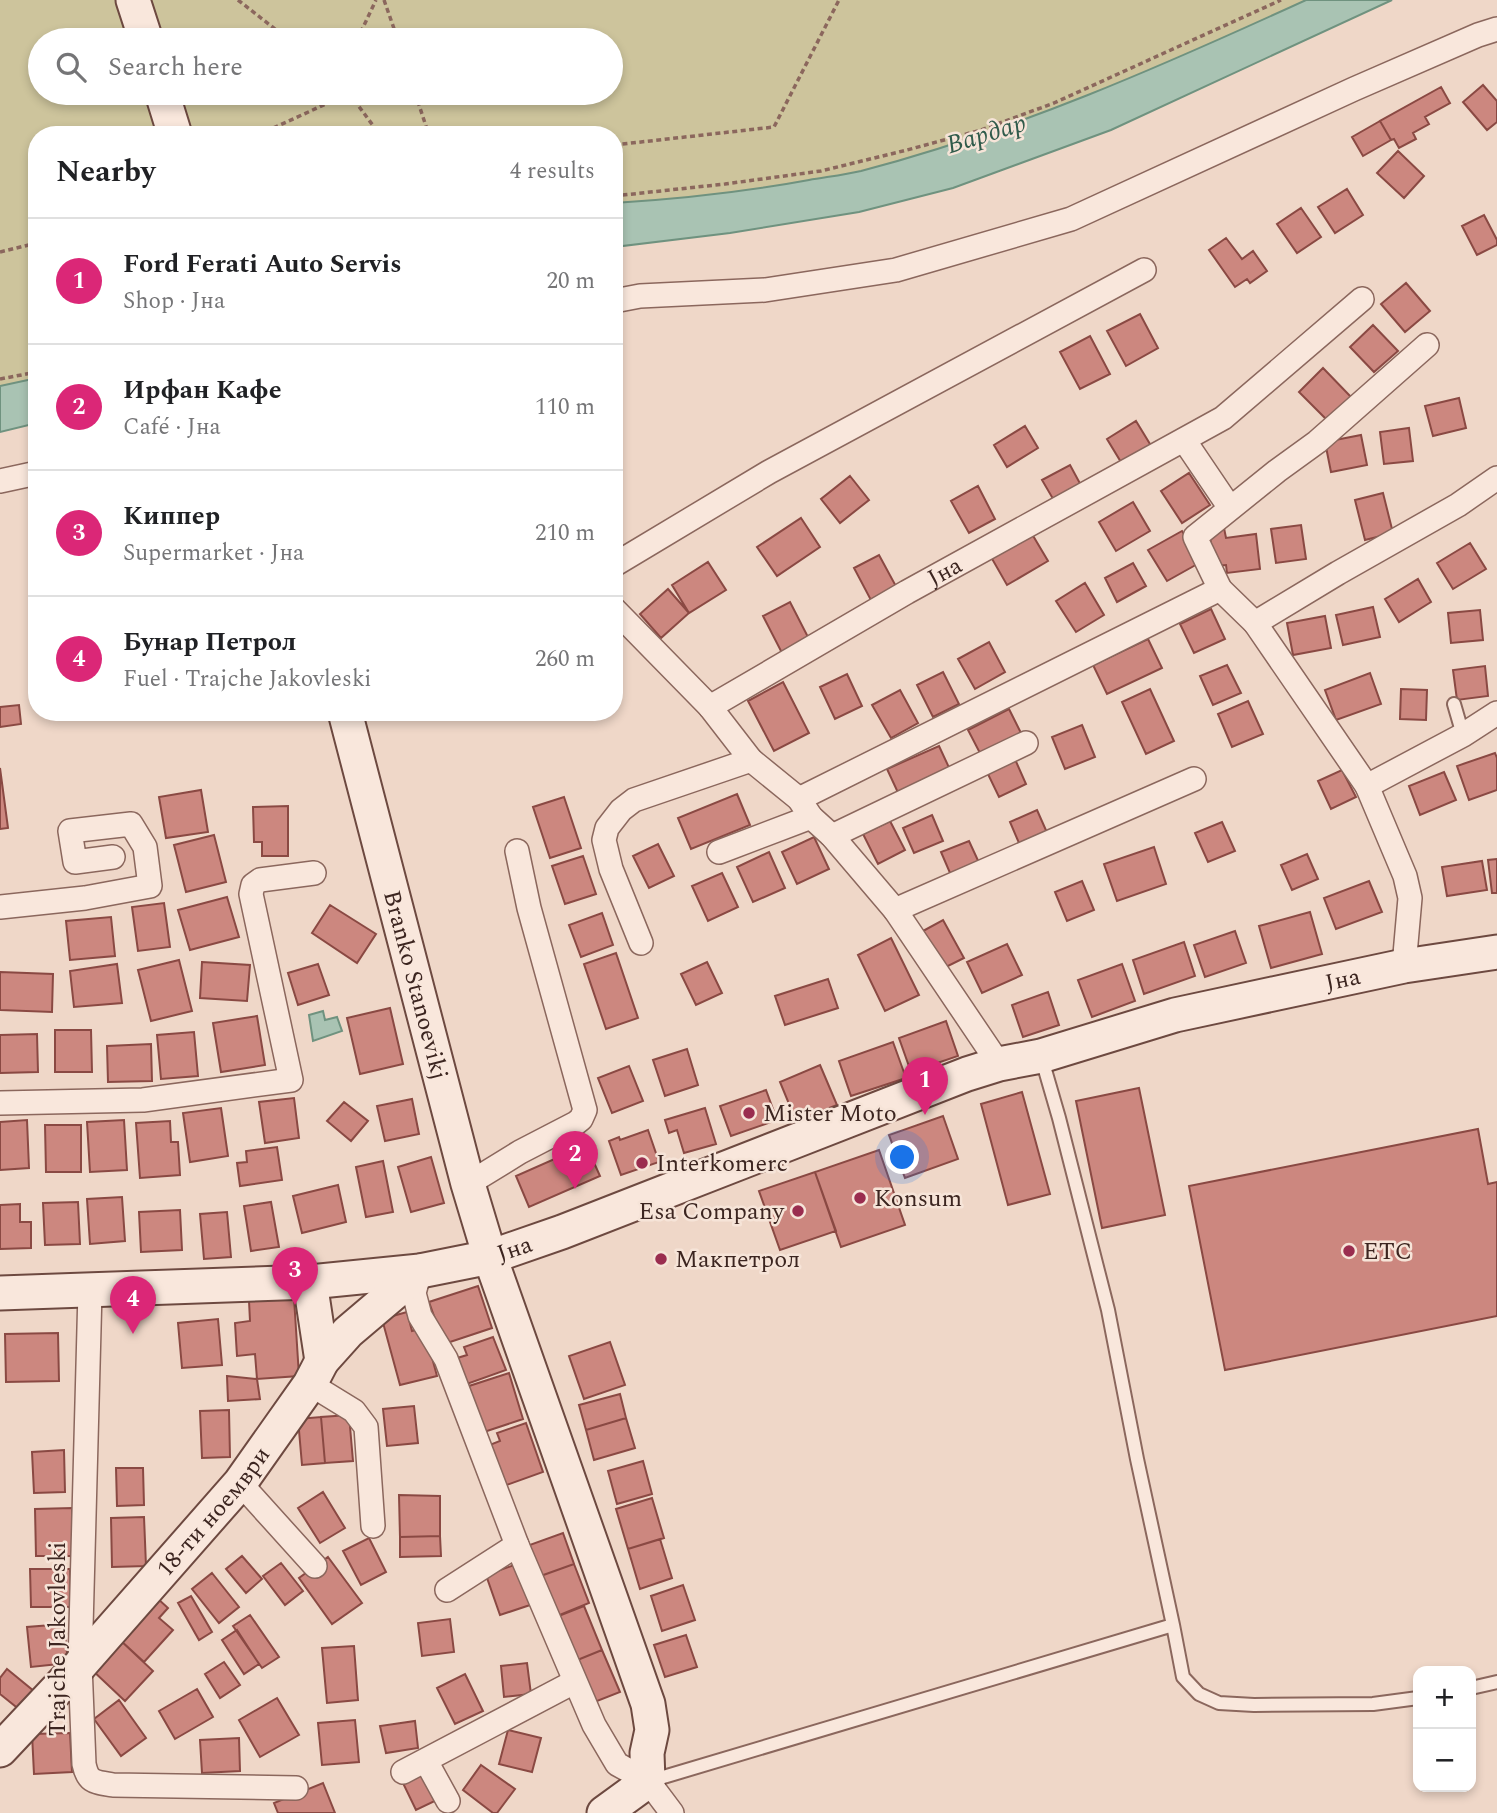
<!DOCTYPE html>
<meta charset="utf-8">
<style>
body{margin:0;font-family:Spectral,serif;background:#f6f6f6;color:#202124}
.controls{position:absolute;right:21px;bottom:21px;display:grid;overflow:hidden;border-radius:14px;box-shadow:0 4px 10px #0003}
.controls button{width:63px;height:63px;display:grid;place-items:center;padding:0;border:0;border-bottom:2px solid #e0e0e0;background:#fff;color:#202124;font:35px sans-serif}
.you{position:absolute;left:903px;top:1158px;width:24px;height:24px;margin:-18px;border:5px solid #fff;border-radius:50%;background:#1a73e8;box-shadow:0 0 0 10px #1a73e833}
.badge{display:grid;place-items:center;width:46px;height:46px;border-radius:50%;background:#db2777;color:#fff;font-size:23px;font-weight:700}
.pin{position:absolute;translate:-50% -58px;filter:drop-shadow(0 2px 4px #0008)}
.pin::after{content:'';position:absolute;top:37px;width:24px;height:21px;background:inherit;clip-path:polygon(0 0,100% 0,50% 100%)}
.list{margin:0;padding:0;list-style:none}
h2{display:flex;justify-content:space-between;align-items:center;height:91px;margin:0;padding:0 28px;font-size:30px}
h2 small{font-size:23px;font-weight:400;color:#757577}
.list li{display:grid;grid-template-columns:46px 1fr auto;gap:21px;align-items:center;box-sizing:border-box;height:126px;padding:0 28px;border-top:2px solid #e0e0e0}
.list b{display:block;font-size:26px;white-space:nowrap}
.list p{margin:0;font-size:23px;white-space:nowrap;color:#757577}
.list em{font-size:23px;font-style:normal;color:#757577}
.icon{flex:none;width:38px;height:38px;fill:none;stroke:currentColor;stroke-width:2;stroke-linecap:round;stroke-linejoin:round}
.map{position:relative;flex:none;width:1497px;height:1813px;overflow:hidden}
.search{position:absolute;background:#fff;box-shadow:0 4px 10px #0003;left:28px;top:28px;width:595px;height:77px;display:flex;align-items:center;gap:18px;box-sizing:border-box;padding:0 24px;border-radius:38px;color:#757577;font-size:26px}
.panel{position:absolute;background:#fff;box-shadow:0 4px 10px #0003;left:28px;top:126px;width:595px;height:595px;border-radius:28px}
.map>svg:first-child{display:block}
</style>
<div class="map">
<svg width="1497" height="1813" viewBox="0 0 1497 1813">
<rect width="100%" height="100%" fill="#efd7c8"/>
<path fill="#cdc49c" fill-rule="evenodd" d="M0,0H1306C1162,66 1015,131 861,171C844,175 826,177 809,180C744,192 680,199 614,203V135H37V378L0,386ZM40,40H611V93H40Z"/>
<path fill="#a9c3b3" stroke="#6f927f" stroke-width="2" d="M1306,0H1392L1111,130L953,188L859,212L730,233L614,247V203C680,199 744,192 809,180C826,177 844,175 861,171C1015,131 1162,66 1306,0Z
M37,378V423L0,432V386Z
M323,1011L325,1020L337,1017L342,1031L313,1041L309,1015Z"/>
<path fill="#cc877f" stroke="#8a4943" stroke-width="2" d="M1483,85L1497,101V122L1487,130L1463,102Z
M1441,87L1450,103L1425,117L1429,124L1413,133L1416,139L1399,148L1394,139L1391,140L1380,121Z
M1380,121L1391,140L1363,156L1352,137Z
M1398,151L1424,176L1404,198L1377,173Z
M1347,189L1363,215L1335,233L1318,207Z
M1301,208L1321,237L1297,253L1277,224Z
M1484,215L1497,240V245L1477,255L1462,226Z
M1226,238L1242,259L1253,251L1267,271L1250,283L1247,279L1235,287L1209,250Z
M1406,283L1430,311L1405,332L1381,304Z
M1140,314L1158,348L1126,366L1107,331Z
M1373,325L1398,351L1374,372L1350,347Z
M1090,336L1110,374L1080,389L1060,352Z
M1323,368L1352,398L1328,421L1299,392Z
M1459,398L1466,428L1433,436L1425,406Z
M1136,421L1153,449L1124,467L1107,439Z
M1025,426L1038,448L1007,467L994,445Z
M1409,428L1413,461L1384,464L1380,432Z
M1361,435L1367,465L1331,472L1325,442Z
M1070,465L1083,489L1056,504L1042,480Z
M1189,473L1210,505L1182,523L1161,491Z
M850,476L869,500L840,523L821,499Z
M978,486L995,519L969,533L951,501Z
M1383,493L1393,533L1365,540L1355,500Z
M1133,502L1150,531L1116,551L1099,522Z
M801,518L820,547L777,576L757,547Z
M1301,525L1306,559L1276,563L1271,529Z
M1224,528L1226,538L1256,534L1260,569L1227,573L1226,565L1214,566L1209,530Z
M1182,531L1201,562L1167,581L1148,550Z
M1032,534L1048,561L1007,585L991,557Z
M1470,543L1486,569L1453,589L1437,563Z
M879,555L898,590L873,604L854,568Z
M708,562L726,590L689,613L672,585Z
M1133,563L1146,586L1117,602L1105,578Z
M1418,579L1431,602L1399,622L1385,599Z
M1085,583L1104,615L1076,632L1056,601Z
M668,589L689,613L661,638L640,614Z
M790,602L809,639L782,653L763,616Z
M1373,607L1380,637L1343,645L1336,615Z
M1211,609L1225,639L1194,653L1180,624Z
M1480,610L1483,640L1451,643L1448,613Z
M1325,616L1331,648L1293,655L1287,623Z
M1148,639L1162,668L1107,694L1093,665Z
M989,642L1005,672L975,689L958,659Z
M1227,665L1241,693L1213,705L1200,676Z
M1485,666L1488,696L1457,700L1453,670Z
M943,672L959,704L933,717L917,685Z
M1370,673L1381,704L1336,720L1325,690Z
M847,674L862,706L835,719L820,687Z
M783,682L809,733L774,751L748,701Z
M1150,689L1174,741L1146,754L1122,702Z
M1401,689L1427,690L1426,720L1400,719Z
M900,690L918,723L891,738L872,705Z
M1248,701L1263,734L1232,747L1218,714Z
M19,705L21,724L0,727V707Z
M1009,709L1023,737L982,757L968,730Z
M1082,725L1095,757L1065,769L1052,737Z
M939,746L952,774L900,797L887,769Z
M1495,753L1497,758V790L1469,800L1457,766Z
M1014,757L1026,784L999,797L986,770Z
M0,768L8,828L0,829Z
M1342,770L1356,797L1331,809L1318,781Z
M1444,772L1456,800L1420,815L1409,786Z
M201,790L208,832L166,838L159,797Z
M737,794L750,825L691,849L678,818Z
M564,797L581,848L550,858L533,807Z
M288,806V856H262V842H254L253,807Z
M1037,810L1049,837L1022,850L1010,822Z
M932,815L943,841L914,853L903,828Z
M890,821L905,850L878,864L863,834Z
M1222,822L1235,851L1208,862L1195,833Z
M214,835L226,882L186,892L174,845Z
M814,837L829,869L797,884L782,852Z
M969,841L981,867L953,880L941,852Z
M658,844L674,876L649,888L633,856Z
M1154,847L1166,884L1117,901L1104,864Z
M769,852L785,888L753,902L737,867Z
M1307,854L1318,879L1292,890L1281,865Z
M583,856L596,894L565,904L552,866Z
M1497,859V893H1492L1488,860Z
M1482,861L1487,890L1447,896L1442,867Z
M722,873L738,907L708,921L692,886Z
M1082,881L1094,910L1067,921L1055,892Z
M1369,881L1382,912L1336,929L1324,898Z
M227,897L239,937L190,950L178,910Z
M164,903L170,947L138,951L132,907Z
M330,905L376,934L357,963L312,933Z
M1310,912L1322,954L1271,968L1259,926Z
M602,913L613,945L581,957L569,925Z
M111,917L115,956L70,960L66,921Z
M943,920L964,958L944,968L923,931Z
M1235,931L1246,963L1205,977L1194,945Z
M891,938L919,995L885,1011L858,955Z
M1184,942L1195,976L1144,994L1133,960Z
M1007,944L1022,975L982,993L967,962Z
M616,953L638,1018L606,1029L584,964Z
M179,960L192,1011L151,1021L138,970Z
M202,962L250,965L247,1001L200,998Z
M707,962L722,993L696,1005L681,974Z
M117,964L122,1003L74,1007L70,971Z
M318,964L329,995L298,1005L288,973Z
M1122,964L1135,1001L1092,1017L1078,980Z
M0,972L53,974L52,1012L0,1010Z
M828,979L838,1008L785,1025L775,996Z
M1048,992L1059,1025L1023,1037L1012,1005Z
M390,1008L403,1064L360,1074L347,1018Z
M257,1016L265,1065L221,1072L213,1023Z
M946,1021L958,1056L911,1072L899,1038Z
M55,1030H91L92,1072H55Z
M194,1032L198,1076L161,1079L157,1035Z
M37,1034L38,1072L0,1073V1035Z
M893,1042L906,1078L851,1096L839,1061Z
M151,1044L152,1081L108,1082L107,1046Z
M687,1049L698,1085L665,1096L653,1060Z
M820,1065L837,1105L796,1121L780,1082Z
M629,1066L643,1101L612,1113L598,1078Z
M1139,1088L1165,1215L1102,1228L1076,1101Z
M766,1090L777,1120L731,1136L720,1106Z
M1022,1092L1050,1194L1008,1205L981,1104Z
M294,1098L299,1138L265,1143L259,1102Z
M412,1099L419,1134L385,1141L377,1106Z
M344,1102L368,1121L351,1141L327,1121Z
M221,1108L228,1156L190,1162L183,1113Z
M705,1108L716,1144L684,1153L677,1130L669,1133L665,1120Z
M943,1116L958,1159L905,1178L889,1135Z
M27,1120L29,1168L0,1170V1122Z
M124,1120L127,1170L90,1172L87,1122Z
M170,1121L171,1142H178L180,1175L140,1178L136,1123Z
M45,1125H81V1172H46Z
M1478,1129L1488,1184L1497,1182V1316L1225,1370L1189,1186Z
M648,1130L659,1162L621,1175L609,1141L619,1137L620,1140Z
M586,1145L600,1176L529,1207L516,1176Z
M277,1147L282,1180L240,1186L237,1163L247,1162L246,1151Z
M879,1150L905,1225L841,1247L815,1172Z
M431,1157L444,1203L411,1212L398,1167Z
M383,1161L393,1212L366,1217L356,1167Z
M815,1172L836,1231L780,1250L759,1191Z
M338,1185L346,1222L302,1233L293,1196Z
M122,1197L125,1241L90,1244L87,1199Z
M78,1202L80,1244L45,1245L43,1203Z
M271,1202L279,1247L251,1251L244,1206Z
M20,1204V1222H31V1248L0,1249V1205Z
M180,1210L182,1250L141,1252L139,1212Z
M227,1212L231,1257L204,1259L200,1214Z
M478,1286L492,1328L444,1344L429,1302Z
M294,1298L299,1376L257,1379L255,1354L237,1356L235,1323L250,1321L249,1301Z
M407,1312L412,1331L424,1328L437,1376L400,1385L382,1319Z
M218,1319L222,1365L182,1368L178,1323Z
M58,1333L59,1381L6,1382L5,1334Z
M493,1337L506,1370L464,1385L454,1359L467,1355L464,1347Z
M610,1342L625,1385L584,1399L569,1356Z
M509,1373L523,1419L481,1433L466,1387Z
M227,1376L257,1379L260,1399L228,1401Z
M620,1394L626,1418L586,1430L579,1405Z
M414,1406L418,1443L387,1446L383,1409Z
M229,1410L230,1457L202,1458L200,1411Z
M349,1415L353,1461L325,1463L321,1417Z
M321,1417L325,1463L302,1465L298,1419Z
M626,1418L635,1448L594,1460L586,1430Z
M526,1423L543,1472L501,1487L487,1446L500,1441L497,1433Z
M64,1450L65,1492L34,1493L32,1452Z
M643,1461L652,1494L617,1504L608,1471Z
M116,1468H143L144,1505L117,1506Z
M323,1492L345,1528L320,1543L298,1508Z
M399,1495L440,1496V1536L400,1537Z
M652,1498L664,1538L628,1549L616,1509Z
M72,1508L73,1556H36L35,1509Z
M144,1517L146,1566L112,1567L111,1518Z
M563,1533L574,1564L535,1578L524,1547Z
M440,1536L441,1556L400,1557V1537Z
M369,1538L386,1572L361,1585L343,1551Z
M660,1539L672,1578L640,1589L628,1549Z
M242,1556L262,1579L246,1593L226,1569Z
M328,1557L362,1603L332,1624L299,1578Z
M281,1563L303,1591L285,1605L263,1576Z
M517,1564L530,1605L500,1615L486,1575Z
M574,1564L589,1603L550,1619L535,1578Z
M30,1569H70L71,1607H31Z
M212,1573L239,1607L219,1623L192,1589Z
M683,1585L695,1620L662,1631L651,1596Z
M191,1596L212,1632L199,1640L178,1603Z
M157,1598L168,1608L159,1618L173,1630L144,1662L119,1639Z
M584,1606L602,1650L575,1661L556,1617Z
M250,1615L279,1657L262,1668L233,1626Z
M450,1619L454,1652L422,1656L418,1623Z
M64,1624L68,1663L31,1667L27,1627Z
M237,1630L259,1664L244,1674L222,1640Z
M686,1635L697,1667L665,1677L654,1645Z
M119,1639L153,1671L125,1701L91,1669Z
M354,1646L358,1700L327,1703L322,1648Z
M602,1650L620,1692L592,1703L575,1661Z
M224,1662L240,1685L220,1698L205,1674Z
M527,1663L531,1694L504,1697L501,1666Z
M7,1669L35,1692L20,1710L0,1694V1678Z
M465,1674L483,1711L455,1724L437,1688Z
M197,1689L213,1717L175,1739L159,1711Z
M277,1698L299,1735L260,1757L239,1720Z
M119,1700L146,1738L121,1756L94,1719Z
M355,1720L359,1762L322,1765L318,1723Z
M415,1721L418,1748L386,1753L380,1726Z
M508,1730L541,1738L532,1772L499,1764Z
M70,1733L72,1772L34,1774L32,1734Z
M239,1738L240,1771L202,1773L200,1740Z
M481,1765L515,1789L497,1813H493L463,1790Z
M426,1766L441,1798L416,1810L401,1779Z
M323,1783L335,1813H278L274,1803Z"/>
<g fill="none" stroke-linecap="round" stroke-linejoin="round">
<defs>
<path id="lane" d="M1454,704L1463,735
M1041,1056L1059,1118L1108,1310L1137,1459L1173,1625L1183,1677L1199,1694L1219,1703L1254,1705L1373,1704L1418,1698
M1471,1688L1497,1682
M650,1781L1173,1625"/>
<g id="street">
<path d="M614,301L640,296L765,290L896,270L1071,219L1354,89L1478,35L1497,29"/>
<path d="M1184,440L1230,508"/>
<path d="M0,481L37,473"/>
<path d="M614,565L769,472L1144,270"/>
<path d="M614,609L710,707L751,760L799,799L811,817L832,836L895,910L999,1064"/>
<path d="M1255,623L1338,573L1458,505L1497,478"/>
<path id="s1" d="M710,707L907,592L1223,418L1362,299"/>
<path d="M1367,786L1463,735L1497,713"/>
<path d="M799,799L1220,589"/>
<path d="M832,836L1026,743"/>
<path d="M719,852L811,817"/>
<path d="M0,907L85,898L150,886L145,847L131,824L70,831L75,862L113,857"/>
<path d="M895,910L1194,779"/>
<path d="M641,943L611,869L604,840L607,828L621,810L634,800L751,760"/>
<path d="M1404,966L1410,898L1405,876L1367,786L1255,623L1220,589L1195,537L1277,471L1317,442L1427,345"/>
<path d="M0,1103L143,1100L291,1080L251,894L253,885L260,880L314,873"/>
<path d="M468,1184L520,1152L576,1123L581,1119L585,1110L529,908L517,851"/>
<path d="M420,1271L414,1293L420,1316L446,1359L517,1545L594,1725L617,1764L648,1781L672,1813"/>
<path d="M90,1291L80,1665L84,1764C88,1783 95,1782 113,1785L296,1788"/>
<path d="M310,1384L354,1411L366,1427L373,1526"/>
<path d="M240,1483L315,1566"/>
<path d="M447,1590L517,1545"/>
<path d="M426,1761L448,1801"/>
<path d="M403,1772L574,1682"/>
</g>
<g id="secondary">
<path d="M133,0L146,40"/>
<path d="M162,93L175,135"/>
<path id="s2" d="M345,712L468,1184L490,1257L648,1704L652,1730L647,1753L648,1781L604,1813"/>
<path d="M310,1282L322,1361"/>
<path id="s3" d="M0,1293L310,1282L420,1271L490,1257L562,1232L967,1074L999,1064L1041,1056L1175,1015L1404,966L1497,952"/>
<path id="s4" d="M0,1750L80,1665L240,1483L310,1384L322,1361L348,1332L420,1271"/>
</g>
</defs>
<use href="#lane" stroke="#8b675d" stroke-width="16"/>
<use href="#street" stroke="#8b675d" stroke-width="26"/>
<use href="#secondary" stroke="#6d4940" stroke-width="37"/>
<path stroke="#8b675d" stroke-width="3.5" stroke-dasharray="5 3.5" stroke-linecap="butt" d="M238,0L289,40
M384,0L398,40
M357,40L376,0
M349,93L380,135
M415,93L429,135
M258,135L328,103L333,93
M614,145L774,127L839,0
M614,196L725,184L821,171L907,150L981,130L1054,103L1281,0
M0,252L37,243
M0,379L37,372"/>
<use href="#lane" stroke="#f9e7dc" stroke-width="12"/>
<use href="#street" stroke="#f9e7dc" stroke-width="23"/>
<use href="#secondary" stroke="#f9e7dc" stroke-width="33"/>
</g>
<g fill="#9a2d4f" stroke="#f6e4d8" stroke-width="2.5">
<circle cx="749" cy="1113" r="7"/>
<circle cx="642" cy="1163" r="7"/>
<circle cx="860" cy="1198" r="7"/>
<circle cx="798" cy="1211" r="7"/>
<circle cx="1349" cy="1251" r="7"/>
<circle cx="661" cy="1259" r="7"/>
</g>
<g text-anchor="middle" stroke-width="5" stroke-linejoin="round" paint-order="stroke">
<g font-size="24" fill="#3c2520" stroke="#f6e4d8">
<text dy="8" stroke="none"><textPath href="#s1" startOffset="271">Јна</textPath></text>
<text dy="8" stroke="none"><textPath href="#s3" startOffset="1391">Јна</textPath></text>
<text dy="8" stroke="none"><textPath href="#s2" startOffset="282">Branko Stanoevikj</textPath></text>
<text dy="8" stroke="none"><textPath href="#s3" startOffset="518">Јна</textPath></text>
<text dy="8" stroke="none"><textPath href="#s4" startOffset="320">18-ти ноември</textPath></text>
<text transform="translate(57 1639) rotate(-90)" y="8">Trajche Jakovleski</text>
</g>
<g font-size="24" fill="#3c2520" stroke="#f6e4d8" text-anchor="start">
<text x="763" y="1121">Mister Moto</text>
<text x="656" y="1171">Interkomerc</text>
<text x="874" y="1206">Konsum</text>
<text x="784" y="1219" text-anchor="end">Esa Company</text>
<text x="1363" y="1259">ETC</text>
<text x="675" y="1267">Макпетрол</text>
</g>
<g font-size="26" font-style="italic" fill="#305b4b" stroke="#f6e4d8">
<text transform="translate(986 133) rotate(-17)" y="9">Вардар</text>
</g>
</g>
</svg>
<div class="controls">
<button>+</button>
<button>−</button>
</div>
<div class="you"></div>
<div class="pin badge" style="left:925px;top:1115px">1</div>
<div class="pin badge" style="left:575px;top:1189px">2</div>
<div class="pin badge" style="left:295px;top:1305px">3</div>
<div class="pin badge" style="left:133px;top:1334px">4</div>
<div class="search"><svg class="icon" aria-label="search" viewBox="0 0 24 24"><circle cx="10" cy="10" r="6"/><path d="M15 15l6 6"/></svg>Search here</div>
<section class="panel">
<h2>Nearby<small>4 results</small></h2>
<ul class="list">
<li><span class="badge">1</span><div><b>Ford Ferati Auto Servis</b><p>Shop · Јна</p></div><em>20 m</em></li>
<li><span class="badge">2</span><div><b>Ирфан Кафе</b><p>Café · Јна</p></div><em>110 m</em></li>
<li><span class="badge">3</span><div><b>Киппер</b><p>Supermarket · Јна</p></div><em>210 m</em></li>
<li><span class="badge">4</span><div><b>Бунар Петрол</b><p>Fuel · Trajche Jakovleski</p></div><em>260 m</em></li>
</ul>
</section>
</div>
